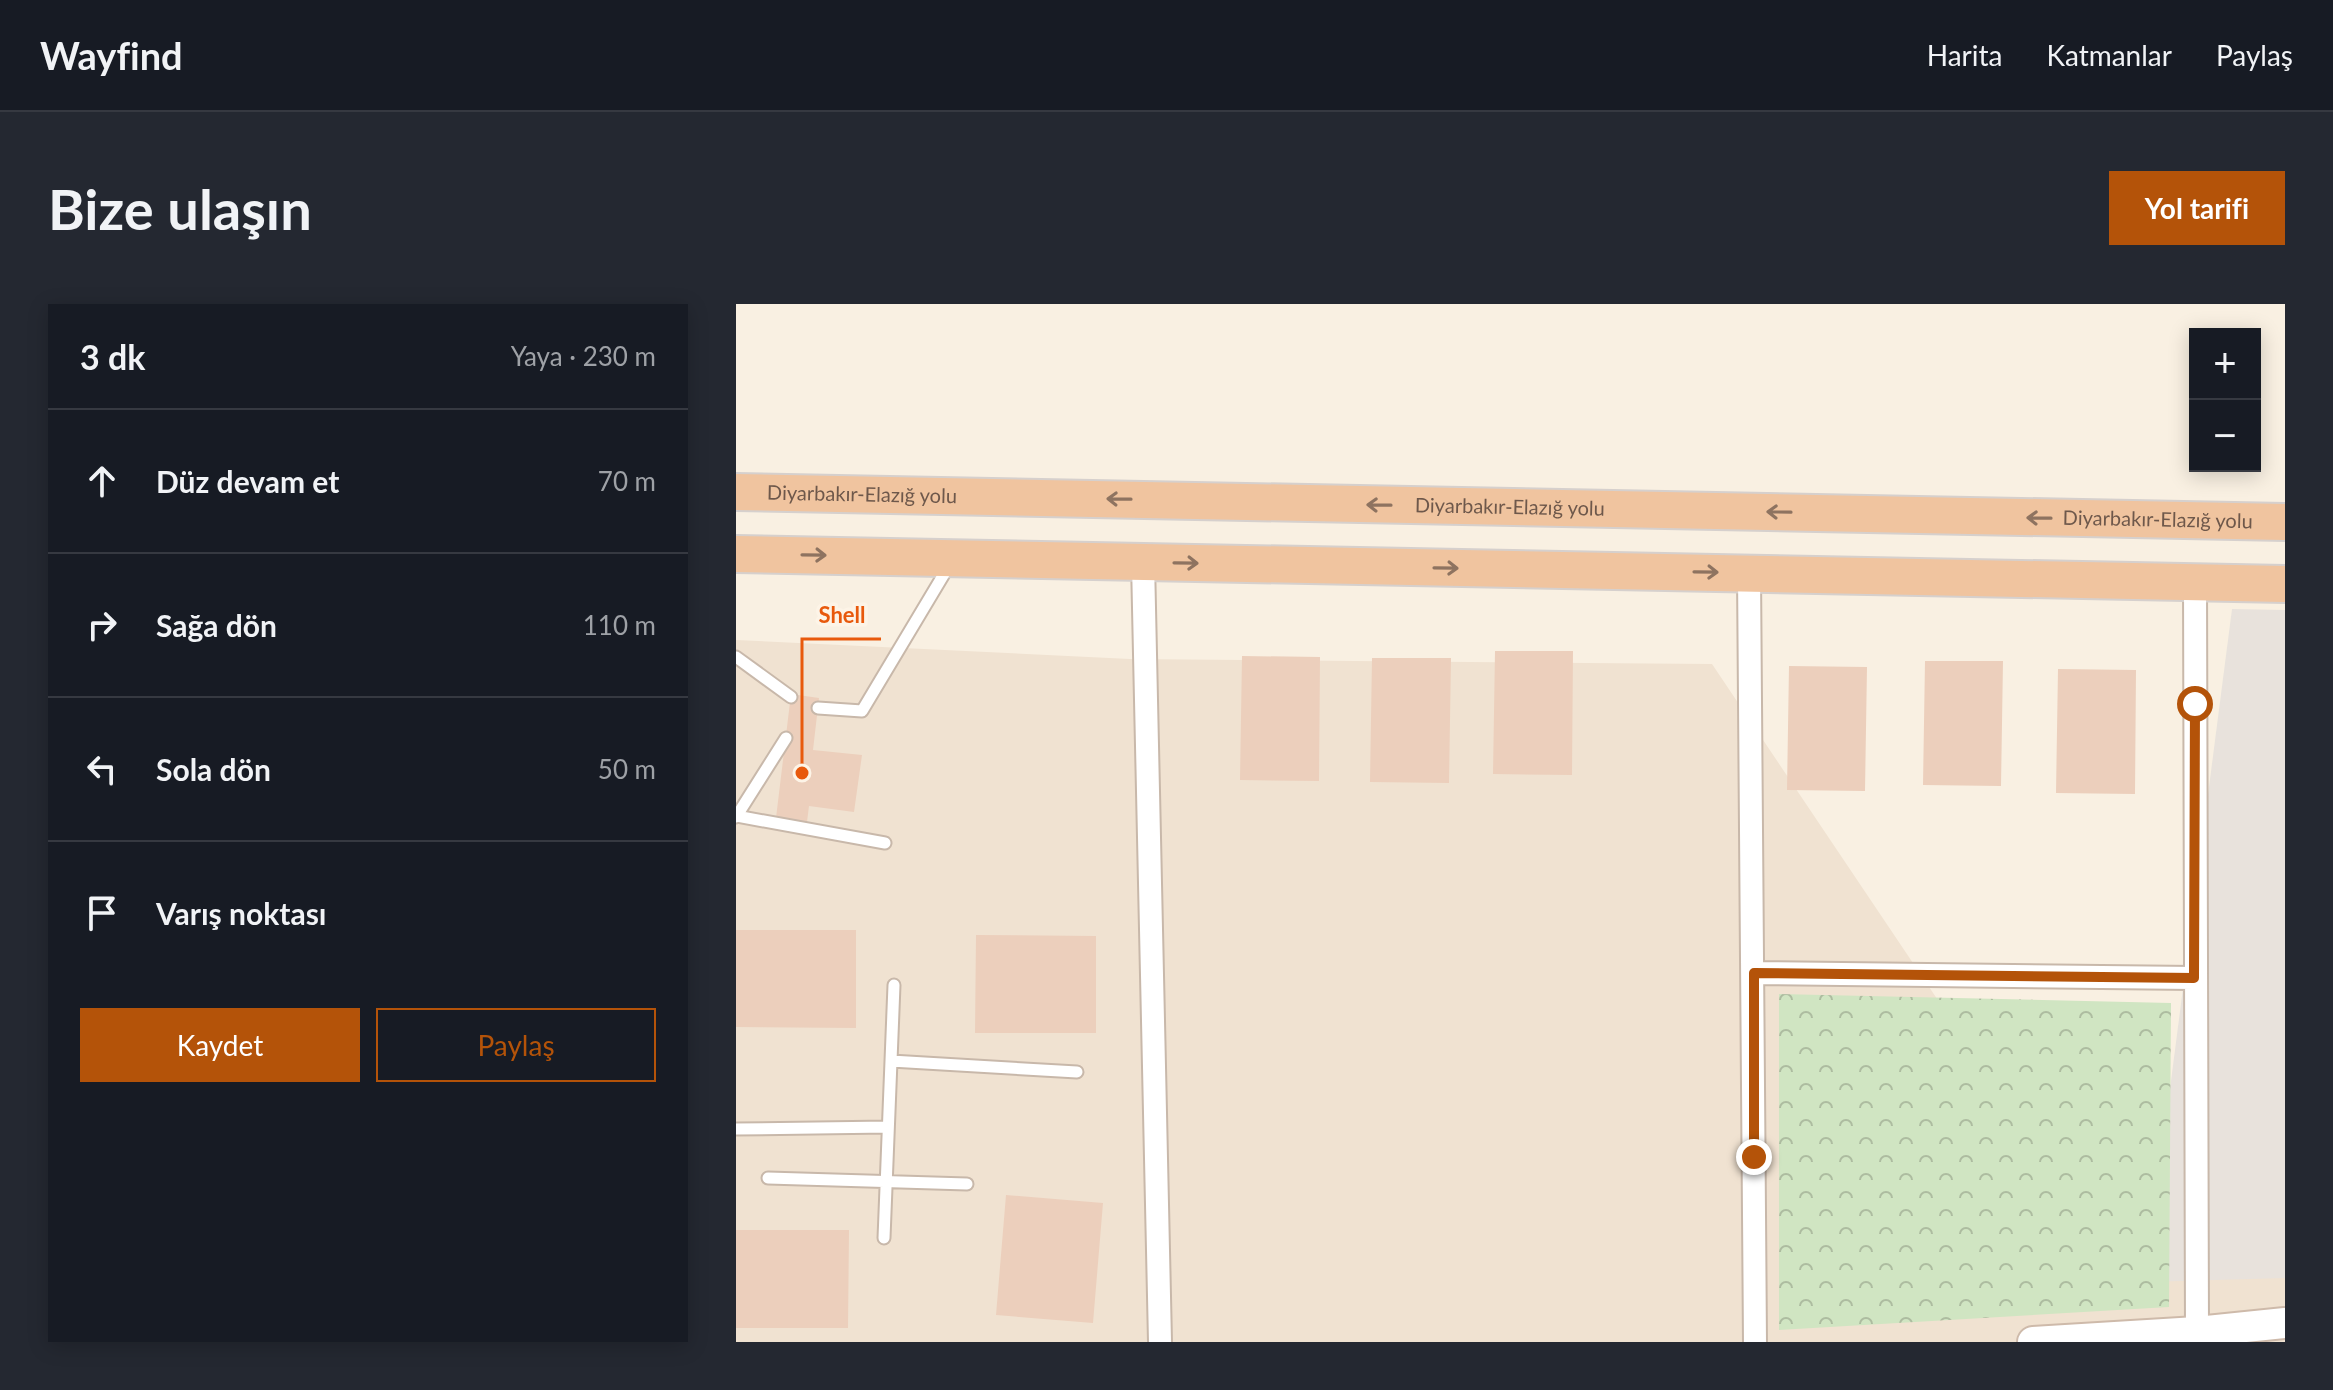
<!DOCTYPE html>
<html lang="tr">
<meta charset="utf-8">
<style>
body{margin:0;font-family:Lato,sans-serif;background:#242831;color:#f1f3f6}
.controls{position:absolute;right:24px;top:24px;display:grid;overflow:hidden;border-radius:0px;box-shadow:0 4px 20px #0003}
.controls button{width:72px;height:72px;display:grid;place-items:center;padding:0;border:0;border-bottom:2px solid #363941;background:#171b24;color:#f1f3f6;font:40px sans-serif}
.stop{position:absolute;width:24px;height:24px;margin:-18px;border:6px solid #b45309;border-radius:50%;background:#fff}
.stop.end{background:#b45309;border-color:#fff;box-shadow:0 2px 8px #0008}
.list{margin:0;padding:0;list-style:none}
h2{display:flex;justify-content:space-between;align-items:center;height:104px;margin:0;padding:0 32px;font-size:34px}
h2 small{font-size:26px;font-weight:400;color:#9ea1a6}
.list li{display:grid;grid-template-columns:52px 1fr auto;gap:24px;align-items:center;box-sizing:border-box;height:144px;padding:0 32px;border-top:2px solid #363941}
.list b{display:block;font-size:30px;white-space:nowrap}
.list em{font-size:26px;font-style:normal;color:#9ea1a6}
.actions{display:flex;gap:16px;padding:24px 32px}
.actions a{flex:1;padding:18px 0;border:2px solid #b45309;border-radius:0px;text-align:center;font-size:28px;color:#b45309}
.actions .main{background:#b45309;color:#fff}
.icon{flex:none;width:44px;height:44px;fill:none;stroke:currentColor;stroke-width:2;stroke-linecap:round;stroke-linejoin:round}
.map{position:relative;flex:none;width:1549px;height:1038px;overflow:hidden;border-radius:0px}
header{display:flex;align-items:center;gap:48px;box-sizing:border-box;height:112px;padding:0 40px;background:#171b24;border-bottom:2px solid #363941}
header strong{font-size:38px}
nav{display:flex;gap:44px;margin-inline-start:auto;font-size:28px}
.intro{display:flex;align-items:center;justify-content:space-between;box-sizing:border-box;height:192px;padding:0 48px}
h1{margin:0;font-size:56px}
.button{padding:20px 36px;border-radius:0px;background:#b45309;color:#fff;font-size:28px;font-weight:700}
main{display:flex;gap:48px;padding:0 48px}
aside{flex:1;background:#171b24;border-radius:0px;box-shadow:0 4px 20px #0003}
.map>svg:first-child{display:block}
</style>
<header>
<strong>Wayfind</strong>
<nav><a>Harita</a><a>Katmanlar</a><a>Paylaş</a></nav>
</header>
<div class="intro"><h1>Bize ulaşın</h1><a class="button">Yol tarifi</a></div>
<main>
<aside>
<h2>3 dk<small>Yaya · 230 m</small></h2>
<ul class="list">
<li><svg class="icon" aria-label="ahead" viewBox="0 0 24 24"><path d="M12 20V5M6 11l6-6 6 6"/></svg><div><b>Düz devam et</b></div><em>70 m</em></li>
<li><svg class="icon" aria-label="right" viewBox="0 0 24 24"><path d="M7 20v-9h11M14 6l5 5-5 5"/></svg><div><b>Sağa dön</b></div><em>110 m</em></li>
<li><svg class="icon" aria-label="left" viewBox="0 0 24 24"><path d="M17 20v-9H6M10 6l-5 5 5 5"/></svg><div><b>Sola dön</b></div><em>50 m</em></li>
<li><svg class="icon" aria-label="arrive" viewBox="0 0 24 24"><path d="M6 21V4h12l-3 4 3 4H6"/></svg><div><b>Varış noktası</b></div></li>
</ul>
<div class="actions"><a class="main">Kaydet</a><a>Paylaş</a></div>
</aside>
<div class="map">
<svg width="1549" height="1038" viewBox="0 0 1549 1038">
<defs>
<pattern id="forest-crowns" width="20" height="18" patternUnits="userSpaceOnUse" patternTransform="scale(2)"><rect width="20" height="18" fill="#d0e5c2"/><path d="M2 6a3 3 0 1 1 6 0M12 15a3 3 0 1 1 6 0" fill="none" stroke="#adbca0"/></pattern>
</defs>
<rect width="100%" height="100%" fill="#f9f0e2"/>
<path fill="#f0e2d1" d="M0,336L394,355L976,360L1386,970L1549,962V1038H0Z"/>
<path fill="#e8e2dc" d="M1496,305L1549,306V974L1409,978Z"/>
<path fill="url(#forest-crowns)" d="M1043,690L1435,699L1433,1003L1043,1026Z"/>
<path fill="#eccfbc" d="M759,347H837L836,471L757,470Z
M506,352L584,353L583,477L504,476Z
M636,354H715L713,479L634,478Z
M1189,357H1267L1265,482L1187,481Z
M1053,362L1131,363L1129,487L1051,486Z
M1322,365L1400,366L1399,490L1320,489Z
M55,390L83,394L77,446L126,451L118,508L73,502L71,518L40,514Z
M0,626H120V724L0,723Z
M240,631L360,632V729H239Z
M270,891L367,899L357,1019L260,1011Z
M0,926H113L112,1024H0Z"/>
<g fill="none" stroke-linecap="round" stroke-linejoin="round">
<defs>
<path id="service" d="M0,353L55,393
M82,404L126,407L214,260
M0,512L149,539
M0,513L50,434
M155,757L341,768
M0,825L152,823
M32,874L231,880
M148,934L158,681"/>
<path id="minor" d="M407,258L424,1038
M1013,269L1019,1038
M1459,278L1461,1028
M1018,669L1458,674"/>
<path id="secondary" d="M1297,1038L1461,1028L1549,1019"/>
<g id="trunk">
<path id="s1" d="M0,188L1549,218"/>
<path d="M0,250L1549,280"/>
</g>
</defs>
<use href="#service" stroke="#c8b8aa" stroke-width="15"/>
<use href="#minor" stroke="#c8b8aa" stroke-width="26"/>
<use href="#secondary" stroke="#cebaaa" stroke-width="34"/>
<use href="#trunk" stroke="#d6d0cd" stroke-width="40"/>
<use href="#service" stroke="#fff" stroke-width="11"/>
<use href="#minor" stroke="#fff" stroke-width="22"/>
<use href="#secondary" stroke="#fff" stroke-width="30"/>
<use href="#trunk" stroke="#f0c49f" stroke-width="36"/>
</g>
<defs><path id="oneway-shaft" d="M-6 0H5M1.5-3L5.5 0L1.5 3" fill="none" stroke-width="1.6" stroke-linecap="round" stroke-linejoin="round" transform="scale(2)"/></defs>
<g stroke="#8e7360">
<use href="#oneway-shaft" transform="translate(383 195) rotate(-179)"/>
<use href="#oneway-shaft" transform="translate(643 201) rotate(-179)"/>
<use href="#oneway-shaft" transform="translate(1043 208) rotate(-179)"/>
<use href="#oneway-shaft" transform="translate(1303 214) rotate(-179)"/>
<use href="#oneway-shaft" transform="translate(78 251) rotate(1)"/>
<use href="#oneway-shaft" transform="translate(450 259) rotate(1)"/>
<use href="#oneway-shaft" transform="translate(710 264) rotate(1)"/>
<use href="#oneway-shaft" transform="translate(970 268) rotate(1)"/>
</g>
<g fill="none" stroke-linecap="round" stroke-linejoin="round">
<path stroke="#b45309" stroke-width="10" d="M1018,853V669L1458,674L1459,400"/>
</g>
<g text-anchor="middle" stroke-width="7" stroke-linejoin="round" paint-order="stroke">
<g font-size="20" fill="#6e584b" stroke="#fdf4e7">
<text dy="7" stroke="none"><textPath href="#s1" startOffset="126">Diyarbakır-Elazığ yolu</textPath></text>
<text dy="7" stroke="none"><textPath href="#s1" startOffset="774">Diyarbakır-Elazığ yolu</textPath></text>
<text dy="7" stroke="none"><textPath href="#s1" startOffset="1422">Diyarbakır-Elazığ yolu</textPath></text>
</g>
</g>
<path fill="none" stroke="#e8590c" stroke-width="3" d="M66 469L66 335H145"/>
<circle fill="#e8590c" stroke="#fdf4e7" stroke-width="3" cx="66" cy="469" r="8"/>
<g font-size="22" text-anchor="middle" font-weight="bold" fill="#e8590c" stroke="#fdf4e7" stroke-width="7" stroke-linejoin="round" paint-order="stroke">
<text x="106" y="319">Shell</text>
</g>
</svg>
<div class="controls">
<button>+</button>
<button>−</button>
</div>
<div class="stop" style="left:1459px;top:400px"></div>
<div class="stop end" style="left:1018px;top:853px"></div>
</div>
</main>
